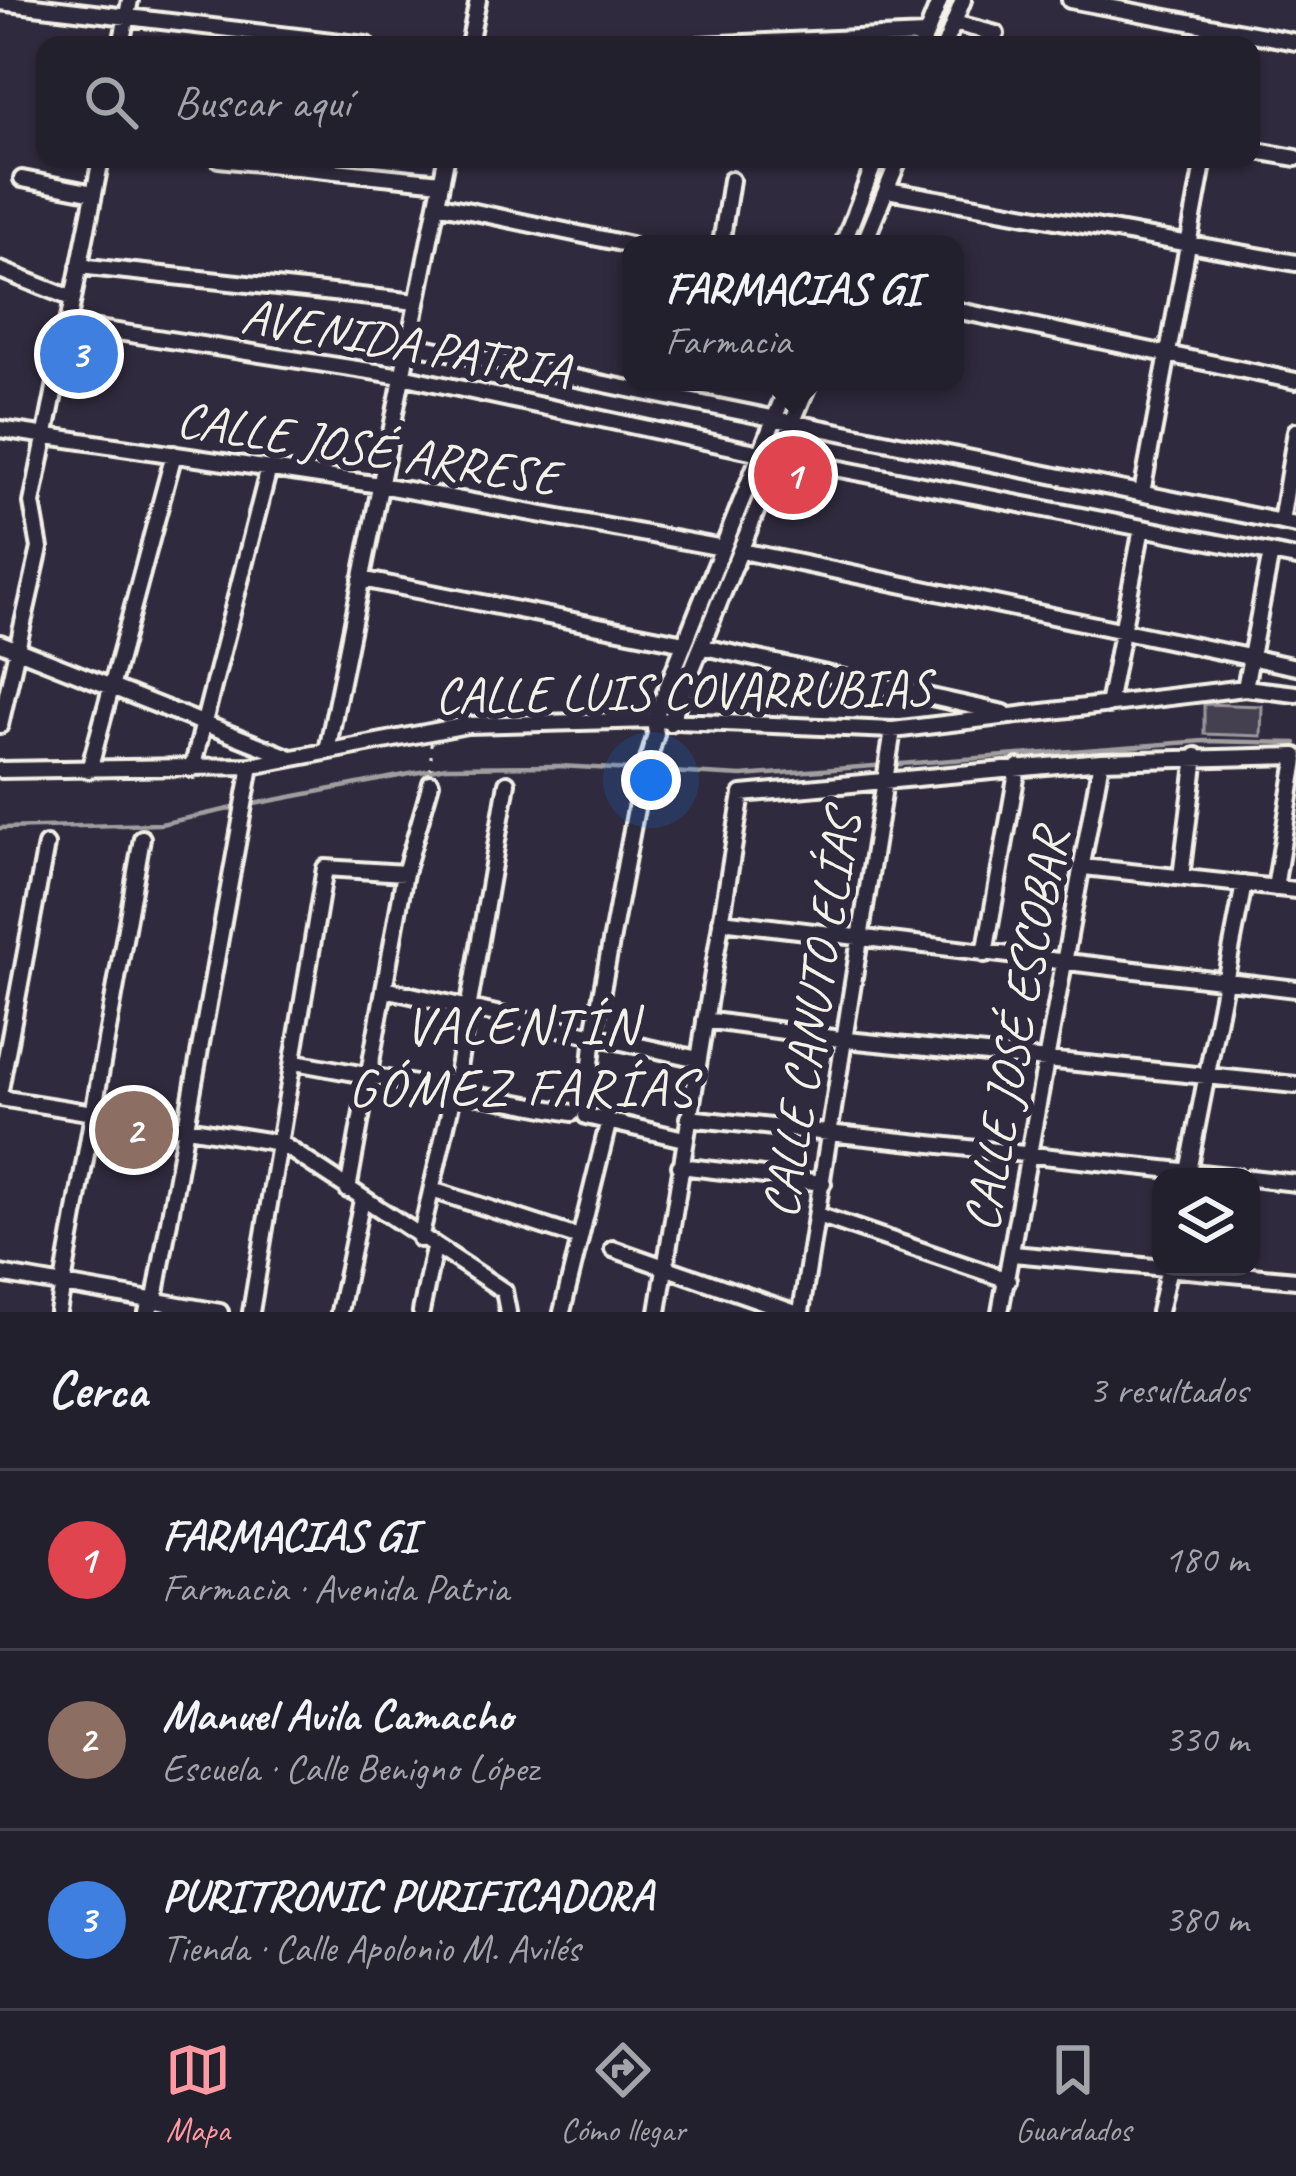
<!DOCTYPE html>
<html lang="es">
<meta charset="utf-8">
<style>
body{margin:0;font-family:Caveat,sans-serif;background:#2f2d3a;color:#f1f3f6}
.controls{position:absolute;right:36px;bottom:36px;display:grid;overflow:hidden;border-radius:24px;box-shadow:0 3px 9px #0004}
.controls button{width:108px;height:108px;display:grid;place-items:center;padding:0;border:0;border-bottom:3px solid #403e4a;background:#23202e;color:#f1f3f6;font:60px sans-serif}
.you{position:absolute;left:651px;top:780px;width:42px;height:42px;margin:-30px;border:9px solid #fff;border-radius:50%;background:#1a73e8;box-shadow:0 0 0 18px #1a73e833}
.badge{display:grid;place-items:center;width:78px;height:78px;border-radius:50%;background:#ff9aa2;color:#fff;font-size:39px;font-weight:700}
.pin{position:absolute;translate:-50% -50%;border:6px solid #fff;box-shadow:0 3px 12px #0006}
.popup{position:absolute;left:622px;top:235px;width:342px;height:156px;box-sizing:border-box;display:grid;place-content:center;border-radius:24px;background:#23202e;filter:drop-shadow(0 3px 9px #0005);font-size:39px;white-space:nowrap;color:#a3a3aa}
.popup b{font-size:45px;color:#f1f3f6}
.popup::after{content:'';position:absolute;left:50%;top:100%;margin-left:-24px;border:24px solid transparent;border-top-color:#23202e}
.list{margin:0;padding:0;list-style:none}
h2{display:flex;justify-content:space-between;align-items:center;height:156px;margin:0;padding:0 48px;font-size:51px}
h2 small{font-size:39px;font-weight:400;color:#a3a3aa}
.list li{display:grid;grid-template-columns:78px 1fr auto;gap:36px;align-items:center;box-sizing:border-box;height:180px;padding:0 48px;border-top:3px solid #403e4a}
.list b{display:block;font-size:45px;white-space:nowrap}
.list p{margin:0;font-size:39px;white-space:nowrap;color:#a3a3aa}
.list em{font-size:39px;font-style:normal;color:#a3a3aa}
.icon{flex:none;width:66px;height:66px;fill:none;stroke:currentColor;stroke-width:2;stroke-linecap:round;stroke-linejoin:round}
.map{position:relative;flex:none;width:1296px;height:1312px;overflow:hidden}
.search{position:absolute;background:#23202e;box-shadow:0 3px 9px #0004;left:36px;right:36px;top:36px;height:132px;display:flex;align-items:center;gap:30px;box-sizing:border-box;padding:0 42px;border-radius:24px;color:#a3a3aa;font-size:45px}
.sheet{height:696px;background:#23202e}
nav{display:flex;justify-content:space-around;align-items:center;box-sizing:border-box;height:168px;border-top:3px solid #403e4a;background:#23202e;font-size:33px;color:#a3a3aa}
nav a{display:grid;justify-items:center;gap:6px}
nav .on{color:#ff9aa2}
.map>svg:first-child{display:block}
</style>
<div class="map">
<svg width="1296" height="1312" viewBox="0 0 1296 1312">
<rect width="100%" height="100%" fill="#2f2a3d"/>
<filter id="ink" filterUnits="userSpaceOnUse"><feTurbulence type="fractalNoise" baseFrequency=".00833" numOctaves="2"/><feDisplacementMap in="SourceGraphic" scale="24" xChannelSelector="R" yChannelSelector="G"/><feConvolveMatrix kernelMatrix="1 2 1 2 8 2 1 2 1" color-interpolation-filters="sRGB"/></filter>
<g filter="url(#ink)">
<path fill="#454050" stroke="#9c989c" stroke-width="3" d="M1204,704L1262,706L1261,736L1204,734Z"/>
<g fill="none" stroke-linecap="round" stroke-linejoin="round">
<path stroke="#a19ea0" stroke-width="4.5" d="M249,805L446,767L559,766L742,776L1204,741L1296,743
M0,828L161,824L238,807"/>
<defs>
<path id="minor" d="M1070,0L1296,42
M0,2L366,45
M954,23L996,34
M121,45L130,0
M469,45L478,0
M700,45L926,35
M922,45L940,0
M945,45L963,0
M1251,150L1296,158
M219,159L441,182
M22,179L94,193
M887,190L1296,263
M437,204L631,245
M721,244L731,180
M843,244L876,159
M864,244L899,159
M79,266L417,302
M0,270L71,298
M955,310L1296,381
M66,324L402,376L779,457L1296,558
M409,344L1296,525
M0,429L380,485L723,548
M1142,493L1204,159
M1281,522L1296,431
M742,551L1296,667
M361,579L685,643
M0,643L291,758
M704,647L1004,713
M1245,688L1271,553
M1108,705L1142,528
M670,723L809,382
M0,725L40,548L32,503L101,159
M327,751L446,159
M192,769L269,468
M0,770L251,766L467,725L654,720L893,730L1245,688L1296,694
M89,770L174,454
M1084,867L1296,890
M1181,877L1196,756
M1275,888L1296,760
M721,921L1296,989
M985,954L1018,767
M384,989L698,1059
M705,1020L847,1040L1296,1085
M295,1062L572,1113
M0,1090L46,845
M0,1098L280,1143L504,1291L508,1312
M688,1118L1238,1177
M684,1139L586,1116L594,1033L640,787L656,734L654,720L789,382
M680,1166L823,1183
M1187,1177L1244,884
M1251,1178L1296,1183
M348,1190L405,873L431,783
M432,1190L580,1238
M818,1215L1008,1280
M420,1239L454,1091L507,783
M613,1249L793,1312
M1013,1254L1296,1280
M0,1274L220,1312
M58,1312L142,838
M147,1312L155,1299L251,766
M251,1312L325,868L405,873
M339,1312L362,1200
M421,1312L434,1248
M562,1312L608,1124
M658,1312L742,794L1101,761L1296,756
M801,1312L893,730
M1000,1312L1101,761
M1159,1312L1169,1267"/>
</defs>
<use href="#minor" stroke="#f4f1e8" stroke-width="22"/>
<path stroke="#f4f1e8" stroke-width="3" stroke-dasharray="3 9" stroke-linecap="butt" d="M431,743V769"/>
<use href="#minor" stroke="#2f2a3d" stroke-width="14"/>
</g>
</g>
<g text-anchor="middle" stroke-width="12" stroke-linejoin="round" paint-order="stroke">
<g font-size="51" fill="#f4f1e8" stroke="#2f2a3d">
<text transform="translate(406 342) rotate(10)" y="18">AVENIDA PATRIA</text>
<text transform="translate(368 447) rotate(9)" y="18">CALLE JOSÉ ARRESE</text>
<text transform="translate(683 690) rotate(-1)" y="18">CALLE LUIS COVARRUBIAS</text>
<text transform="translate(810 1015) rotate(-81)" y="18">CALLE CANUTO ELÍAS</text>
<text transform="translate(1014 1030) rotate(-80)" y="18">CALLE JOSÉ ESCOBAR</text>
</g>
<g font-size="54" letter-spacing="3" fill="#f4f1e8" stroke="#2f2a3d">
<text x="522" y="1043">VALENTÍN<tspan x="522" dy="62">GÓMEZ FARÍAS</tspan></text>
</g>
</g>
</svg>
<div class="controls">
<button><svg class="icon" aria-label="layers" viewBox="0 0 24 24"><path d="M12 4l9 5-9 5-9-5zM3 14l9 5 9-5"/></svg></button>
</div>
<div class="you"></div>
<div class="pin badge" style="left:793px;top:475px;background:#e0444e">1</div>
<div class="popup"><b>FARMACIAS GI</b>Farmacia</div>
<div class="pin badge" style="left:134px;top:1130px;background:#8d6e63">2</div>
<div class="pin badge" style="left:79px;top:354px;background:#3f7fe0">3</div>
<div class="search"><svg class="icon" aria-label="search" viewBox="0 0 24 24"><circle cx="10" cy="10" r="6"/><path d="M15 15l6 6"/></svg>Buscar aquí</div>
</div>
<section class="sheet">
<h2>Cerca<small>3 resultados</small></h2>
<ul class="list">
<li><span class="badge" style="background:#e0444e">1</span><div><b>FARMACIAS GI</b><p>Farmacia · Avenida Patria</p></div><em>180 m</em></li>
<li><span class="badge" style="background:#8d6e63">2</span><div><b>Manuel Avila Camacho</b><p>Escuela · Calle Benigno López</p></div><em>330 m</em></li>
<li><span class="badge" style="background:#3f7fe0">3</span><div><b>PURITRONIC PURIFICADORA</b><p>Tienda · Calle Apolonio M. Avilés</p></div><em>380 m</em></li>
</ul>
</section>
<nav>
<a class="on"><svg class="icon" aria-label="map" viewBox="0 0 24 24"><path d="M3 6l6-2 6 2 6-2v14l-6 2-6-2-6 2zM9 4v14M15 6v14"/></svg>Mapa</a>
<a><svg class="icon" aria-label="directions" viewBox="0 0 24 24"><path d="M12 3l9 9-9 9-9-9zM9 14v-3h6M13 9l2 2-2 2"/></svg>Cómo llegar</a>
<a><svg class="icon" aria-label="saved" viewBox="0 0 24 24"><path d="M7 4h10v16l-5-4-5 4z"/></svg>Guardados</a>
</nav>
